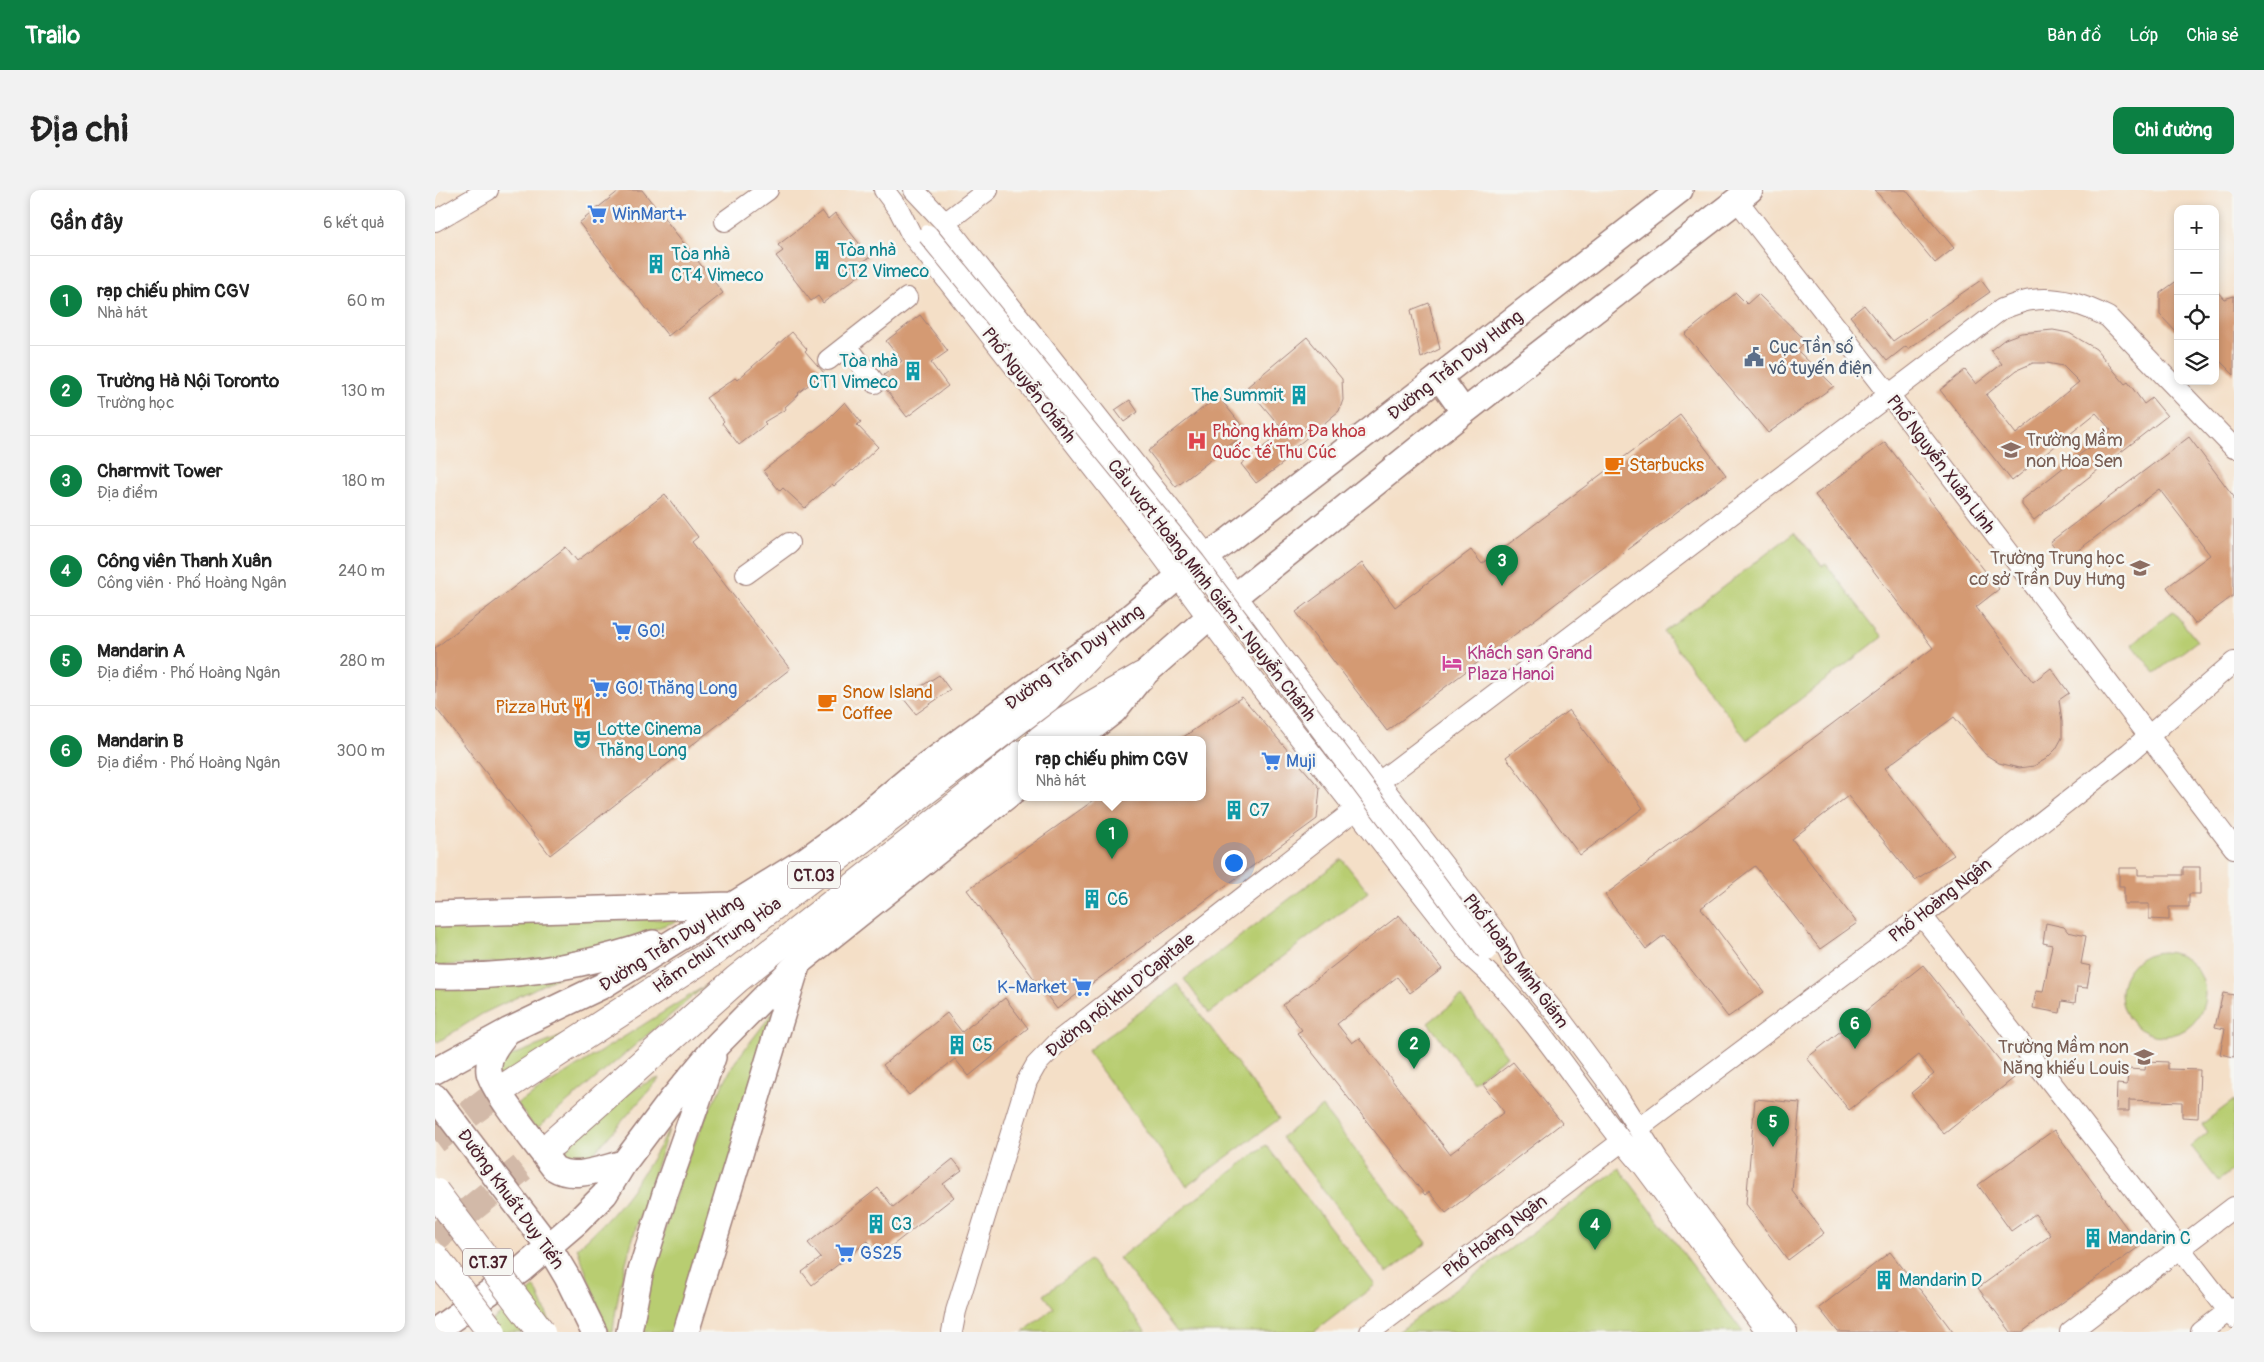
<!DOCTYPE html>
<html lang="vi">
<meta charset="utf-8">
<style>
body{margin:0;font-family:Pangolin,sans-serif;background:#f2f2f2;color:#222}
.controls{position:absolute;right:15px;top:15px;display:grid;overflow:hidden;border-radius:10px;box-shadow:0 2px 8px #0003}
.controls button{width:45px;height:45px;display:grid;place-items:center;padding:0;border:0;border-bottom:1px solid #e0e0e0;background:#fff;color:#222;font:25px sans-serif}
.you{position:absolute;left:798px;top:672px;width:18px;height:18px;margin:-12px;border:4px solid #fff;border-radius:50%;background:#1a73e8;box-shadow:0 0 0 8px #1a73e833}
.badge{display:grid;place-items:center;width:32px;height:32px;border-radius:50%;background:#0b8043;color:#fff;font-size:16px;font-weight:700}
.pin{position:absolute;translate:-50% -41px;filter:drop-shadow(0 1px 2px #0008)}
.pin::after{content:'';position:absolute;top:26px;width:18px;height:15px;background:inherit;clip-path:polygon(0 0,100% 0,50% 100%)}
.popup{position:absolute;left:583px;top:546px;width:188px;height:65px;box-sizing:border-box;display:grid;place-content:center;border-radius:10px;background:#fff;filter:drop-shadow(0 1px 4px #0005);font-size:16px;white-space:nowrap;color:#767676}
.popup b{font-size:19px;color:#222}
.popup::after{content:'';position:absolute;left:50%;top:100%;margin-left:-10px;border:10px solid transparent;border-top-color:#fff}
.list{margin:0;padding:0;list-style:none}
h2{display:flex;justify-content:space-between;align-items:center;height:65px;margin:0;padding:0 20px;font-size:21px}
h2 small{font-size:16px;font-weight:400;color:#767676}
.list li{display:grid;grid-template-columns:32px 1fr auto;gap:15px;align-items:center;box-sizing:border-box;height:90px;padding:0 20px;border-top:1px solid #e0e0e0}
.list b{display:block;font-size:19px;white-space:nowrap}
.list p{margin:0;font-size:16px;white-space:nowrap;color:#767676}
.list em{font-size:16px;font-style:normal;color:#767676}
.icon{flex:none;width:28px;height:28px;fill:none;stroke:currentColor;stroke-width:2;stroke-linecap:round;stroke-linejoin:round}
.map{position:relative;flex:none;width:1799px;height:1142px;overflow:hidden;border-radius:10px}
header{display:flex;align-items:center;gap:30px;box-sizing:border-box;height:70px;padding:0 25px;background:#0b8043;color:#fff}
header strong{font-size:24px}
nav{display:flex;gap:28px;margin-inline-start:auto;font-size:18px}
.intro{display:flex;align-items:center;justify-content:space-between;box-sizing:border-box;height:120px;padding:0 30px}
h1{margin:0;font-size:35px}
.button{padding:12px 22px;border-radius:10px;background:#0b8043;color:#fff;font-size:18px;font-weight:700}
main{display:flex;gap:30px;padding:0 30px}
aside{flex:1;background:#fff;border-radius:10px;box-shadow:0 2px 8px #0003}
.map>svg:first-child{display:block}
</style>
<header>
<strong>Trailo</strong>
<nav><a>Bản đồ</a><a>Lớp</a><a>Chia sẻ</a></nav>
</header>
<div class="intro"><h1>Địa chỉ</h1><a class="button">Chỉ đường</a></div>
<main>
<aside>
<h2>Gần đây<small>6 kết quả</small></h2>
<ul class="list">
<li><span class="badge">1</span><div><b>rạp chiếu phim CGV</b><p>Nhà hát</p></div><em>60 m</em></li>
<li><span class="badge">2</span><div><b>Trường Hà Nội Toronto</b><p>Trường học</p></div><em>130 m</em></li>
<li><span class="badge">3</span><div><b>Charmvit Tower</b><p>Địa điểm</p></div><em>180 m</em></li>
<li><span class="badge">4</span><div><b>Công viên Thanh Xuân</b><p>Công viên · Phố Hoàng Ngân</p></div><em>240 m</em></li>
<li><span class="badge">5</span><div><b>Mandarin A</b><p>Địa điểm · Phố Hoàng Ngân</p></div><em>280 m</em></li>
<li><span class="badge">6</span><div><b>Mandarin B</b><p>Địa điểm · Phố Hoàng Ngân</p></div><em>300 m</em></li>
</ul>
</aside>
<div class="map">
<svg width="1799" height="1142" viewBox="0 0 1799 1142">
<rect width="100%" height="100%" fill="#f6f6f2"/>
<filter id="ink" filterUnits="userSpaceOnUse"><feTurbulence type="fractalNoise" baseFrequency=".02" numOctaves="2"/><feDisplacementMap in="SourceGraphic" scale="10" xChannelSelector="R" yChannelSelector="G"/><feConvolveMatrix kernelMatrix="1 2 1 2 8 2 1 2 1" color-interpolation-filters="sRGB"/></filter>
<filter id="wash" filterUnits="userSpaceOnUse"><feTurbulence type="fractalNoise" baseFrequency=".0096" numOctaves="4" result="noise"/><feDisplacementMap in="SourceGraphic" scale="20" xChannelSelector="R" yChannelSelector="G"/><feGaussianBlur stdDeviation="1.12" result="paint"/><feColorMatrix in="noise" values="0 0 0 0 0 0 0 0 0 0 0 0 0 0 0 0 0 1.4 0 .05"/><feComposite in="paint" operator="in"/></filter>
<g filter="url(#wash)">
<rect width="100%" height="100%" fill="#f4dfc7"/>
<path fill="#b8cd71" stroke="#81764e" d="M1360,342L1387,376L1391,374L1447,447L1312,550L1229,442Z
M1738,421L1762,451L1720,483L1697,454Z
M907,669L933,702L774,823L749,789Z
M248,729L147,764L72,772L0,776V731Z
M1686 804a42 42 0 1 1 84 0a42 42 0 1 1-84 0Z
M124,787L47,824L3,852L0,850V797Z
M743,794L844,929L752,996L652,861Z
M270,796L101,939L82,914Z
M1026,807L1072,866L1038,892L993,833Z
M339,821L247,1142H204L203,1133L248,979L274,920L300,872Z
M133,844L67,891L59,880L73,867Z
M225,888L153,970L139,976L130,973L128,963C151,937 192,896 225,888Z
M1799,910V979L1783,991L1756,956L1773,942L1767,934Z
M887,917L992,1053L952,1083L847,947Z
M234,939C213,1005 185,1072 178,1142H173L142,1058C186,1020 206,989 234,939Z
M831,955L940,1095L879,1142H742L684,1068Z
M1184,978L1308,1142H963Z
M655,1070L711,1142H588L619,1118L609,1105Z
M100,1097L117,1136L98,1142H43Z"/>
<g id="blocks">
<path fill="#d49a73" fill-rule="evenodd" d="M185,0H207L288,103L233,146L144,33Z
M1440,0H1471L1519,58L1500,73Z
M387,21L393,29L400,23L435,67L426,73L431,80L388,113L383,106L376,111L341,66L348,61L343,55Z
M1546,90L1555,102L1473,159L1471,156L1452,171L1415,126L1429,115L1458,151Z
M1743,90V144L1725,125V103Z
M1780,99L1789,109L1799,106V185L1780,166Z
M1301,103L1312,114L1323,104L1371,151L1362,160L1399,196L1333,243L1250,144Z
M994,113L1005,159L986,168L976,120Z
M485,125L513,161L496,173L513,196L472,227L450,198L452,191L449,185L467,171L451,151Z
M1618,140L1634,143L1661,159L1690,194L1693,192L1709,214L1717,208L1732,226L1599,330L1587,315V310L1676,240L1661,223L1577,291L1505,200L1530,180L1541,194L1567,174L1556,160L1570,149L1586,143ZM1598,173H1612L1628,176L1644,192L1581,244L1551,205L1582,180Z
M357,142L372,159L370,161L389,183L363,203L364,204L350,217L351,219L329,232L331,234L304,255L287,233L289,231L271,208L300,188L302,190Z
M872,147L907,189L908,210L904,221L851,265L854,269L821,293L806,274L849,241L812,197Z
M783,206L812,242L741,297L713,261Z
M695,210L703,222L689,232L680,220Z
M410,212L426,232L422,235L443,257L418,281L417,280L399,296L397,294L370,318L348,298L345,301L328,281L390,232Z
M1245,225L1291,285L952,541L861,422L927,373L960,417L1036,360L1047,374Z
M1754,247L1799,307V405L1760,434L1732,397L1775,365L1724,299L1629,371L1615,352Z
M1450,252L1564,399L1541,417L1598,492L1616,478L1634,503L1624,510L1627,532V548L1621,559L1611,569L1599,576L1584,578L1564,573L1550,564L1519,527L1450,578L1519,665L1480,690L1413,606L1357,649L1422,733L1385,759L1320,676L1266,718L1329,802L1293,827L1229,745L1211,759L1170,705L1498,458L1380,305Z
M230,304L263,347L257,352L355,479L115,665L0,517V458L131,357L142,371Z
M504,485L515,500L481,524L468,508Z
M807,507L885,598L882,629L622,819L532,700L662,608H767V550H744Z
M1134,520L1208,618L1145,665L1071,567Z
M1748,677H1765V704H1754V717H1734V730L1714,729V714H1689V696H1684V678H1703V685H1748Z
M964,725L1007,779L975,803L962,787L902,834L917,853L924,848L1015,964L1069,922L1048,895L1078,872L1127,933L1011,1023L994,1002L990,1005L862,843L867,840L848,815Z
M1611,733L1629,737L1633,742L1651,746L1646,774L1656,776L1652,798L1642,797L1640,813L1627,811L1625,823L1598,818L1601,801L1608,802L1617,755L1608,753Z
M1488,775L1579,888L1509,944L1476,903L1499,884L1484,865L1414,920L1372,868Z
M1788,803L1799,805V867L1785,864L1790,839L1780,837Z
M570,808L593,838L534,886L520,869L474,905L448,875L512,823L527,842Z
M1711,871L1733,872V879L1765,880L1763,928L1747,927V912L1694,910V921H1681L1682,894L1692,895L1693,879L1710,880Z
M1320,909L1365,913L1357,1001L1389,1043L1353,1070L1311,1014Z
M1619,940L1705,1056L1587,1142H1576L1543,1098L1616,1045L1600,1024L1576,1041L1543,995Z
M518,969L527,980L508,994L519,1007L444,1066L433,1051L377,1095L367,1082L386,1068L373,1053L443,998L458,1017Z
M1455,1062L1506,1126L1518,1142H1403L1384,1118Z"/>
</g>
</g>
<g filter="url(#ink)">
<use href="#blocks" fill-opacity="0" stroke="#9f7f79" stroke-width="1"/>
<g fill="none" stroke-linecap="round" stroke-linejoin="round">
<path stroke="#d2b9a8" stroke-width="28" stroke-dasharray="28 14" stroke-linecap="butt" d="M0,950L67,899
M0,1048L119,952"/>
<defs>
<path id="minor" d="M449,0L464,20L476,44L724,362L813,482L1037,768C1104,826 1149,910 1208,976L1332,1142
M479,0L510,33L772,365L845,465L1068,751L1079,773L1127,831L1180,902L1223,970L1352,1142
M1302,10L1455,206L1799,658
M0,31L53,0
M290,31L333,0
M510,33L553,0
M412,156L440,193
M393,170L472,108
M311,384L354,353
M944,592L1567,119C1576,116 1587,111 1597,110C1624,106 1649,115 1673,127L1799,258
M1487,726L1799,1128
M1204,938L1487,726L1694,563L1799,472
M517,1142L521,1121L592,891L601,875L626,849L921,619
M935,1142L1186,952
M1635,1142L1799,1017
M1766,1142L1799,1117"/>
<path id="major" d="M1004,187L1029,222
M642,550L679,521L707,486L774,427L1029,222L1315,0
M0,724L296,715
M0,786C73,788 149,777 218,753
M73,841C63,853 52,866 54,882C56,899 106,960 119,978C139,991 167,978 189,973
M0,881L73,841L167,796L369,671L421,633L476,587L605,492L672,446L743,387L793,351L1245,0
M0,907L114,1057L132,1087L159,1142
M0,1141L86,1080L142,1032L170,1004L189,973L237,909L282,855L363,773L587,594
M194,1142L205,1084L231,1001L278,867
M251,1142L362,776"/>
<path id="highway" d="M605,550L631,530L707,486
M67,899L277,763L612,508L672,446
M119,952L302,789L587,564"/>
</defs>
<use href="#minor" stroke="#9f7f79" stroke-width="22"/>
<use href="#major" stroke="#9f7f79" stroke-width="28"/>
<use href="#highway" stroke="#9f7f79" stroke-width="30"/>
<use href="#minor" stroke="#fff" stroke-width="20"/>
<use href="#major" stroke="#fff" stroke-width="25"/>
<use href="#highway" stroke="#fff" stroke-width="28"/>
<defs>
<path id="minor-bridge" d="M493,45L760,372L1052,761"/>
<path id="highway-bridge" d="M0,1002L106,1142
M0,1067L57,1142"/>
</defs>
<use href="#minor-bridge" stroke="#9f7f79" stroke-width="22" stroke-linecap="butt"/>
<use href="#highway-bridge" stroke="#9f7f79" stroke-width="30" stroke-linecap="butt"/>
<use href="#minor-bridge" stroke="#fff" stroke-width="20"/>
<use href="#highway-bridge" stroke="#fff" stroke-width="28"/>
</g>
</g>
<defs>
<symbol id="supermarket-bare" viewBox="-9 -9 18 18"><path d="M-6-5.5h2.5l.6 2H6L4.5 2H-2.5L-4.4-4H-6ZM-1.5 3.2a1.3 1.3 0 1 0 .1 0ZM3 3.2a1.3 1.3 0 1 0 .1 0Z" fill="#3f7fe0" stroke="#f6f6f2" stroke-width="2.5" paint-order="stroke"/></symbol>
<symbol id="building-bare" viewBox="-9 -9 18 18"><path d="M-4-6H4V6H1V3H-1V6H-4ZM-2.5-4.3h1.7v1.8h-1.7ZM.8-4.3h1.7v1.8H.8ZM-2.5-1h1.7V.8h-1.7ZM.8-1h1.7V.8H.8Z" fill="#0f9aa8" stroke="#f6f6f2" stroke-width="2.5" paint-order="stroke"/></symbol>
<symbol id="civic-bare" viewBox="-9 -9 18 18"><path d="M-.6-6.5H3V-4.5H.6V-3L4-1V1h2V6H-6V1h2V-1L-.6-3ZM-1.2 2.5V6h2.4V2.5Z" fill="#5c6f8a" stroke="#f6f6f2" stroke-width="2.5" paint-order="stroke"/></symbol>
<symbol id="hospital-bare" viewBox="-9 -9 18 18"><path d="M-5-5h3v3.5h4V-5h3V5h-3V1.5h-4V5h-3Z" fill="#e0444e" stroke="#f6f6f2" stroke-width="2.5" paint-order="stroke"/></symbol>
<symbol id="school-bare" viewBox="-9 -9 18 18"><path d="M0-5L7-2L0 1L-7-2ZM-4 1L0 2.5L4 1V4Q0 6-4 4Z" fill="#8d6e63" stroke="#f6f6f2" stroke-width="2.5" paint-order="stroke"/></symbol>
<symbol id="cafe-bare" viewBox="-9 -9 18 18"><path d="M-5.5-4.5H6V0H3Q3 3.5 0 3.5H-2.5Q-5.5 3.5-5.5 0ZM3-3.2v2h1.7v-2ZM-6 4.5H4V6H-6Z" fill="#e8710a" stroke="#f6f6f2" stroke-width="2.5" paint-order="stroke"/></symbol>
<symbol id="hotel-bare" viewBox="-9 -9 18 18"><path d="M-6-4.5h1.5V1H6V5H4.5V3h-9V5H-6ZM-4 0a1.8 1.8 0 1 1 3.6 0ZM.5 0V-2.5h3Q6-2.5 6 0Z" fill="#d1479c" stroke="#f6f6f2" stroke-width="2.5" paint-order="stroke"/></symbol>
<symbol id="restaurant-bare" viewBox="-9 -9 18 18"><path d="M-5-6h1v4h1v-4h1v4h1v-4h1v5L-1.5 .5V6h-2V.5L-5-1ZM5-6V6H3V1.5H1.5Q1.5-4 5-6Z" fill="#e8710a" stroke="#f6f6f2" stroke-width="2.5" paint-order="stroke"/></symbol>
<symbol id="theatre-bare" viewBox="-9 -9 18 18"><path d="M-5-5.5Q0-4 5-5.5V0Q5 5 0 6Q-5 5-5 0ZM-3.3-2.5H-1v1.5H-3.3ZM1-2.5H3.3v1.5H1ZM-2.8 1Q0 5.5 2.8 1Z" fill="#0f9aa8" stroke="#f6f6f2" stroke-width="2.5" paint-order="stroke"/></symbol>
</defs>
<g fill-rule="evenodd">
<use href="#supermarket-bare" x="148" y="10" width="28" height="28"/>
<use href="#building-bare" x="373" y="56" width="28" height="28"/>
<use href="#building-bare" x="207" y="60" width="28" height="28"/>
<use href="#civic-bare" x="1305" y="153" width="28" height="28"/>
<use href="#building-bare" x="464" y="167" width="28" height="28"/>
<use href="#building-bare" x="850" y="191" width="28" height="28"/>
<use href="#hospital-bare" x="748" y="237" width="28" height="28"/>
<use href="#school-bare" x="1562" y="246" width="28" height="28"/>
<use href="#cafe-bare" x="1165" y="261" width="28" height="28"/>
<use href="#school-bare" x="1691" y="364" width="28" height="28"/>
<use href="#supermarket-bare" x="173" y="427" width="28" height="28"/>
<use href="#hotel-bare" x="1003" y="459" width="28" height="28"/>
<use href="#supermarket-bare" x="151" y="484" width="28" height="28"/>
<use href="#cafe-bare" x="378" y="498" width="28" height="28"/>
<use href="#restaurant-bare" x="133" y="503" width="28" height="28"/>
<use href="#theatre-bare" x="133" y="535" width="28" height="28"/>
<use href="#supermarket-bare" x="822" y="557" width="28" height="28"/>
<use href="#building-bare" x="785" y="606" width="28" height="28"/>
<use href="#building-bare" x="643" y="695" width="28" height="28"/>
<use href="#supermarket-bare" x="633" y="783" width="28" height="28"/>
<use href="#building-bare" x="508" y="841" width="28" height="28"/>
<use href="#school-bare" x="1695" y="853" width="28" height="28"/>
<use href="#building-bare" x="427" y="1020" width="28" height="28"/>
<use href="#building-bare" x="1644" y="1034" width="28" height="28"/>
<use href="#supermarket-bare" x="396" y="1049" width="28" height="28"/>
<use href="#building-bare" x="1435" y="1076" width="28" height="28"/>
</g>
<g text-anchor="middle" stroke-width="5" stroke-linejoin="round" paint-order="stroke">
<g fill="#f6f6f2" stroke="#7e6067" stroke-width="1">
<rect x="353" y="671.5" width="52" height="27" rx="4"/>
<rect x="28" y="1058.5" width="50" height="27" rx="4"/>
</g>
<g font-size="16" font-weight="bold" fill="#4a1f2b">
<text x="379" y="691">CT.03</text>
<text x="53" y="1078">CT.37</text>
</g>
<g font-size="18" fill="#366cbe" stroke="#f6f6f2" text-anchor="start">
<text x="177" y="30">WinMart+</text>
<text x="202" y="447">GO!</text>
<text x="180" y="504">GO! Thăng Long</text>
<text x="851" y="577">Muji</text>
<text x="632" y="803" text-anchor="end">K-Market</text>
<text x="425" y="1069">GS25</text>
</g>
<g font-size="18" fill="#0d838f" stroke="#f6f6f2" text-anchor="start">
<text x="402" y="66">Tòa nhà<tspan x="402" dy="21">CT2 Vimeco</tspan></text>
<text x="236" y="70">Tòa nhà<tspan x="236" dy="21">CT4 Vimeco</tspan></text>
<text x="463" y="177" text-anchor="end">Tòa nhà<tspan x="463" dy="21">CT1 Vimeco</tspan></text>
<text x="849" y="211" text-anchor="end">The Summit</text>
<text x="162" y="545">Lotte Cinema<tspan x="162" dy="21">Thăng Long</tspan></text>
<text x="814" y="626">C7</text>
<text x="672" y="715">C6</text>
<text x="537" y="861">C5</text>
<text x="456" y="1040">C3</text>
<text x="1673" y="1054">Mandarin C</text>
<text x="1464" y="1096">Mandarin D</text>
</g>
<g font-size="18" fill="#4e5e75" stroke="#f6f6f2" text-anchor="start">
<text x="1334" y="163">Cục Tần số<tspan x="1334" dy="21">vô tuyến điện</tspan></text>
</g>
<g font-size="18" fill="#4a1f2b" stroke="#f6f6f2">
<text transform="translate(1020 175) rotate(-38)" y="6">Đường Trần Duy Hưng</text>
<text transform="translate(594 195) rotate(52)" y="6">Phố Nguyễn Chánh</text>
<text transform="translate(1506 274) rotate(53)" y="6">Phố Nguyễn Xuân Linh</text>
<text transform="translate(777 400) rotate(52)" y="6">Cầu vượt Hoàng Minh Giám - Nguyễn Chánh</text>
<text transform="translate(639 467) rotate(-36)" y="6">Đường Trần Duy Hưng</text>
<text transform="translate(1505 710) rotate(-38)" y="6">Phố Hoàng Ngân</text>
<text transform="translate(236 753) rotate(-32)" y="6">Đường Trần Duy Hưng</text>
<text transform="translate(282 755) rotate(-35)" y="6">Hầm chui Trung Hòa</text>
<text transform="translate(1081 771) rotate(53)" y="6">Phố Hoàng Minh Giám</text>
<text transform="translate(685 805) rotate(-39)" y="6">Đường nội khu D'Capitale</text>
<text transform="translate(76 1009) rotate(54)" y="6">Đường Khuất Duy Tiến</text>
<text transform="translate(1060 1046) rotate(-37)" y="6">Phố Hoàng Ngân</text>
</g>
<g font-size="18" fill="#be3a42" stroke="#f6f6f2" text-anchor="start">
<text x="777" y="247">Phòng khám Đa khoa<tspan x="777" dy="21">Quốc tế Thu Cúc</tspan></text>
</g>
<g font-size="18" fill="#785e54" stroke="#f6f6f2" text-anchor="end">
<text x="1591" y="256" text-anchor="start">Trường Mầm<tspan x="1591" dy="21">non Hoa Sen</tspan></text>
<text x="1690" y="374">Trường Trung học<tspan x="1690" dy="21">cơ sở Trần Duy Hưng</tspan></text>
<text x="1694" y="863">Trường Mầm non<tspan x="1694" dy="21">Năng khiếu Louis</tspan></text>
</g>
<g font-size="18" fill="#c56008" stroke="#f6f6f2" text-anchor="start">
<text x="1194" y="281">Starbucks</text>
<text x="407" y="508">Snow Island<tspan x="407" dy="21">Coffee</tspan></text>
<text x="132" y="523" text-anchor="end">Pizza Hut</text>
</g>
<g font-size="18" fill="#b23c85" stroke="#f6f6f2" text-anchor="start">
<text x="1032" y="469">Khách sạn Grand<tspan x="1032" dy="21">Plaza Hanoi</tspan></text>
</g>
</g>
</svg>
<div class="controls">
<button>+</button>
<button>−</button>
<button><svg class="icon" aria-label="locate" viewBox="0 0 24 24"><circle cx="12" cy="12" r="6"/><path d="M12 2v4M12 18v4M2 12h4M18 12h4"/></svg></button>
<button><svg class="icon" aria-label="layers" viewBox="0 0 24 24"><path d="M12 4l9 5-9 5-9-5zM3 14l9 5 9-5"/></svg></button>
</div>
<div class="you"></div>
<div class="pin badge" style="left:677px;top:669px">1</div>
<div class="popup"><b>rạp chiếu phim CGV</b>Nhà hát</div>
<div class="pin badge" style="left:979px;top:879px">2</div>
<div class="pin badge" style="left:1067px;top:396px">3</div>
<div class="pin badge" style="left:1160px;top:1060px">4</div>
<div class="pin badge" style="left:1338px;top:957px">5</div>
<div class="pin badge" style="left:1420px;top:859px">6</div>
</div>
</main>
